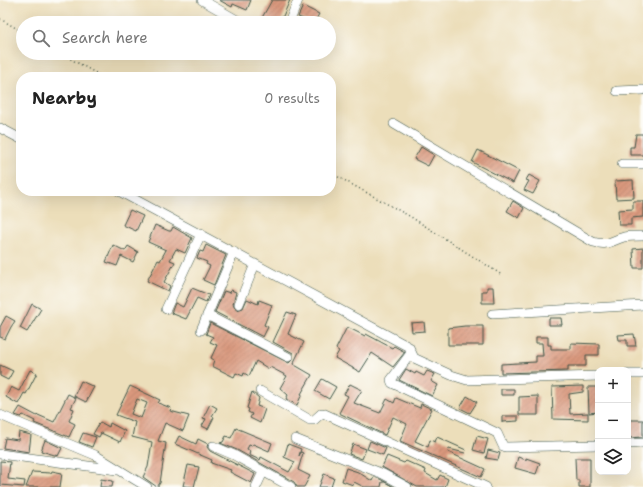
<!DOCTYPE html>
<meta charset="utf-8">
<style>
body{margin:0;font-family:"Shantell Sans",sans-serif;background:#f6f6f6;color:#222}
.controls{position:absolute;right:12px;bottom:12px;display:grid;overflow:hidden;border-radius:8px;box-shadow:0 4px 16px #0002}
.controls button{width:36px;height:36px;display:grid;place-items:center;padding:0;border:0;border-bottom:1px solid #e0e0e0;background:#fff;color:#222;font:20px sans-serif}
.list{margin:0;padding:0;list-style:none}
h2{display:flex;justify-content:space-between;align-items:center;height:52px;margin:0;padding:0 16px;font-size:17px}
h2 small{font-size:13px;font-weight:400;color:#767676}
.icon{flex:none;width:22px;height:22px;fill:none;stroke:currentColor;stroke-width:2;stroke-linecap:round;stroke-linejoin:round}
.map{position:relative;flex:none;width:643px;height:487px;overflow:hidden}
.search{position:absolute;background:#fff;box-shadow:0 4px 16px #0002;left:16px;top:16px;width:320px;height:44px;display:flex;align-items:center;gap:10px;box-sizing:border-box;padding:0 14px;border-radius:22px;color:#767676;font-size:15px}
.panel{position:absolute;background:#fff;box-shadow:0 4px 16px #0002;left:16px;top:72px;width:320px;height:124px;border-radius:16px}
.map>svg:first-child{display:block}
</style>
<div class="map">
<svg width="643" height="487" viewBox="0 0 643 487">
<defs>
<pattern id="building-hatch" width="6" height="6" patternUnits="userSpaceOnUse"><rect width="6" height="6" fill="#da987d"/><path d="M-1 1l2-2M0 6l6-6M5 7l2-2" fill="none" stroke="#b07d67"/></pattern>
</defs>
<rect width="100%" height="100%" fill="#fdfcf7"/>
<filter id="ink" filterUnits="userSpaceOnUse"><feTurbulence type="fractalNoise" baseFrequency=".025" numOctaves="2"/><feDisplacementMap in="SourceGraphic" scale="8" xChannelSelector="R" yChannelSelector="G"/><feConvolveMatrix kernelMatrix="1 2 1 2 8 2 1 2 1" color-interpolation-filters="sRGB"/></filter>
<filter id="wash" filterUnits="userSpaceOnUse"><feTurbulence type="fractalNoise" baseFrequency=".012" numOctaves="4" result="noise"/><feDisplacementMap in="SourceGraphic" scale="16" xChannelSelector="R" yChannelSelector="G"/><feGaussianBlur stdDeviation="0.9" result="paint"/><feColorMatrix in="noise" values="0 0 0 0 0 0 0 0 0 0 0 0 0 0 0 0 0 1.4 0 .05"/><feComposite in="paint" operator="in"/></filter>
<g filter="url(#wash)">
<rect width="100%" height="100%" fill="#ecdeba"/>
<g id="blocks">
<path fill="url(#building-hatch)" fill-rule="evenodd" d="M219,0H251L247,10L233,4L232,7Z
M272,0H290L280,23H259Z
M303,6L319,14L314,23L298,17Z
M636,134H643V155H630V147H634Z
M421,147L434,155L428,166L414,159Z
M478,150L519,171L513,183L472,162Z
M529,175L540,181L533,194L524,190L529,181L526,180Z
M633,180L634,198L616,199L615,181Z
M513,201L524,208L519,218L507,211Z
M633,201H643V217L631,218V225H619L618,210L633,209Z
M130,210L143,216L136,231L123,225Z
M155,225L169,231H171L173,227L192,238L185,253L176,249L170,260L175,262L164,282L170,286L168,291L147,281L158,260L160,261L166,250L148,242Z
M113,245L125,251L128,246L138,252L133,262L121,256L117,266L106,262Z
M206,245L226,255L214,285L203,280L210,266L206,264L207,262L197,258L200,251L203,252Z
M643,248V268H634L633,249Z
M487,287H493L494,303H482V291H487Z
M192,288L209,295L206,302L197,298L186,319L171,313L175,303L183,307Z
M231,290L236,292L233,304L237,310L243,308L247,299L258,304L259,300L272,305L264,325L268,327L263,337L215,312L224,291L230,293Z
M32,304L41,309L27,332L20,328Z
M287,312L296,315L288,334L304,342L293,364L312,375L301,394H302L297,405L286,399L288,395L280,388L287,376L270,367L269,369L256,361L249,376L244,373L243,376L236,373L234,377L212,366L214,360L211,358L217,345L210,342L213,337L206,334L210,323L289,363L293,359V353L273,342Z
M6,316L15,321L11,327L5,339L0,337V327Z
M549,318H561L562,325H549Z
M424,322L425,331L412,332L411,323Z
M465,326H483V345H448V328Z
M347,327L365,336L366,334L392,348L394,346L405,352L393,367L372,353L360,372L335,358L339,351L336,349Z
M634,334L636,346H627V340H619L618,335Z
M536,337H548V345H551V349H571V343L599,344V355H586V366H568V371L501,373V364L536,362V356H543L542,343H536Z
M0,365L13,371L8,380L0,376Z
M406,369L415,374L416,372L424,376L427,371L435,374L431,381L438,385L432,396L399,380Z
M30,370L37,373L26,394L24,393L18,404L6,397L11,387L19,391Z
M322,379L336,387L329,399L315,391Z
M81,381L94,387L86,402L74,396Z
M350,384L362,390L354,403L380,413L387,399L394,403L396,398L420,408L421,404L432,409L415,441L428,447L430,440L435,442L437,437L466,450L465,453L449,449L448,452L485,469L481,477L400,441L407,424L393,417L385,435L339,413L348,396L344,394Z
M130,386L160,400L158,403L171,408L170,411L189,416L183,431L165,423L158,441L166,443L160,483L157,487L143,477L148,467L152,442L132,437L135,422L116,415ZM137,399L147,403L141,418L131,414Z
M583,386V392L569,394L570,414L588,413V420L553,419L552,387Z
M588,387H598V412L589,413Z
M501,389H514V395H501Z
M252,392L259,398L257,406L265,409L260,423L250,418L252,414L248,412L249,409L247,408Z
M68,394L76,398L71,408L74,409L69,421L75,424L69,437L34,423L35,421L23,415L21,417L15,415L20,407L37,416L38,415L54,422Z
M467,396L477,402L470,413L460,408Z
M538,396V415H519V397Z
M210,404L217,408L212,416L214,417L208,429L202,426L206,419L203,418Z
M502,416H518V421L502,422Z
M628,420H643V437L628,438Z
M100,422L109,427L110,423L125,431L120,442L101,433L99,437L93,434Z
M236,428L272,443L269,451L253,444L252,446L249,445L247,449L250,451L249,455L260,460L261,457L289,472L295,462L284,457L288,444L301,449L299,456L301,452L303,453L298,470L310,476L304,487H297L294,482L237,450L220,443L223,442L226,436L231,438Z
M19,432L31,435L29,452L3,448L5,438L18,440Z
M83,433L96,437L92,447L79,442Z
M179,436L196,444L198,439L208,444L207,447L210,451L255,474L251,483L230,472L231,470L211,463L212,460L175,444Z
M477,436L488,439L484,453L473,450Z
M45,440L62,448L58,456L41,451Z
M370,441L386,448L383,455L367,449Z
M353,444L366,449L362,459L349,454Z
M488,450L500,453L498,460L486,458Z
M387,456L404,463L406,461L426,470L425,473L437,480L440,475L448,479L445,487H417L382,467Z
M518,457L526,460V458L540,463L536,474L515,468Z
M575,458H590V487H579V480H576Z
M0,461L10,462L8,479L25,481L24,487L0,485Z
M188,465L199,467L194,487L183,486Z
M346,468L358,472L372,481L374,477L380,479L394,487L385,482H382L381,487H364L354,482L353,485L342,481Z
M52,471L62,473L60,487H26L32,472L51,473Z
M324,474L334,478L331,487H319Z
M101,479L113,481L112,487H100Z"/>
</g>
</g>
<g filter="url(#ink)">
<use href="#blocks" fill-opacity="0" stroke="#3e5548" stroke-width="1"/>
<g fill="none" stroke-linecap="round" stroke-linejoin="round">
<defs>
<path id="minor" d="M202,0L242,23
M289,23L298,0
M617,91L643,90
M394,124L593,242C609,246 610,241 624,237C629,236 637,236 643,236
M0,128L21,139
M622,164H643
M119,191L409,347L414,358L451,375L467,380L598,376
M239,304L255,264
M166,309L201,234
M492,314L643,305
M207,315L288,357
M201,330L234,252
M411,353L391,380L392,383L497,433L503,446L506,447L598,445
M628,374H643
M260,391L310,420H314L322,413L325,414L486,487
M0,415L95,455L147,487
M295,439L383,474L407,487
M628,444L643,443
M213,446L234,455L291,487
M0,454L117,470
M256,487L263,472"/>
</defs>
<use href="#minor" stroke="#3e5548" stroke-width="10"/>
<path stroke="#3e5548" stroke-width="1.5" stroke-dasharray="1 3" stroke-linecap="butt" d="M0,19L23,32
M60,53L103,77
M331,173L411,217L502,275"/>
<use href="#minor" stroke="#fff" stroke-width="9"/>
</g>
</g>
</svg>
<div class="controls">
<button>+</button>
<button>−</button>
<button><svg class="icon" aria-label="layers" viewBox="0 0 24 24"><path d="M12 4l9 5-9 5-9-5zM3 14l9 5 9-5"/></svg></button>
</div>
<div class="search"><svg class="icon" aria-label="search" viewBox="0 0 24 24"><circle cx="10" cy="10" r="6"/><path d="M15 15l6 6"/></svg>Search here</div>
<section class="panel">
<h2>Nearby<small>0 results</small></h2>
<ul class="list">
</ul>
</section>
</div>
